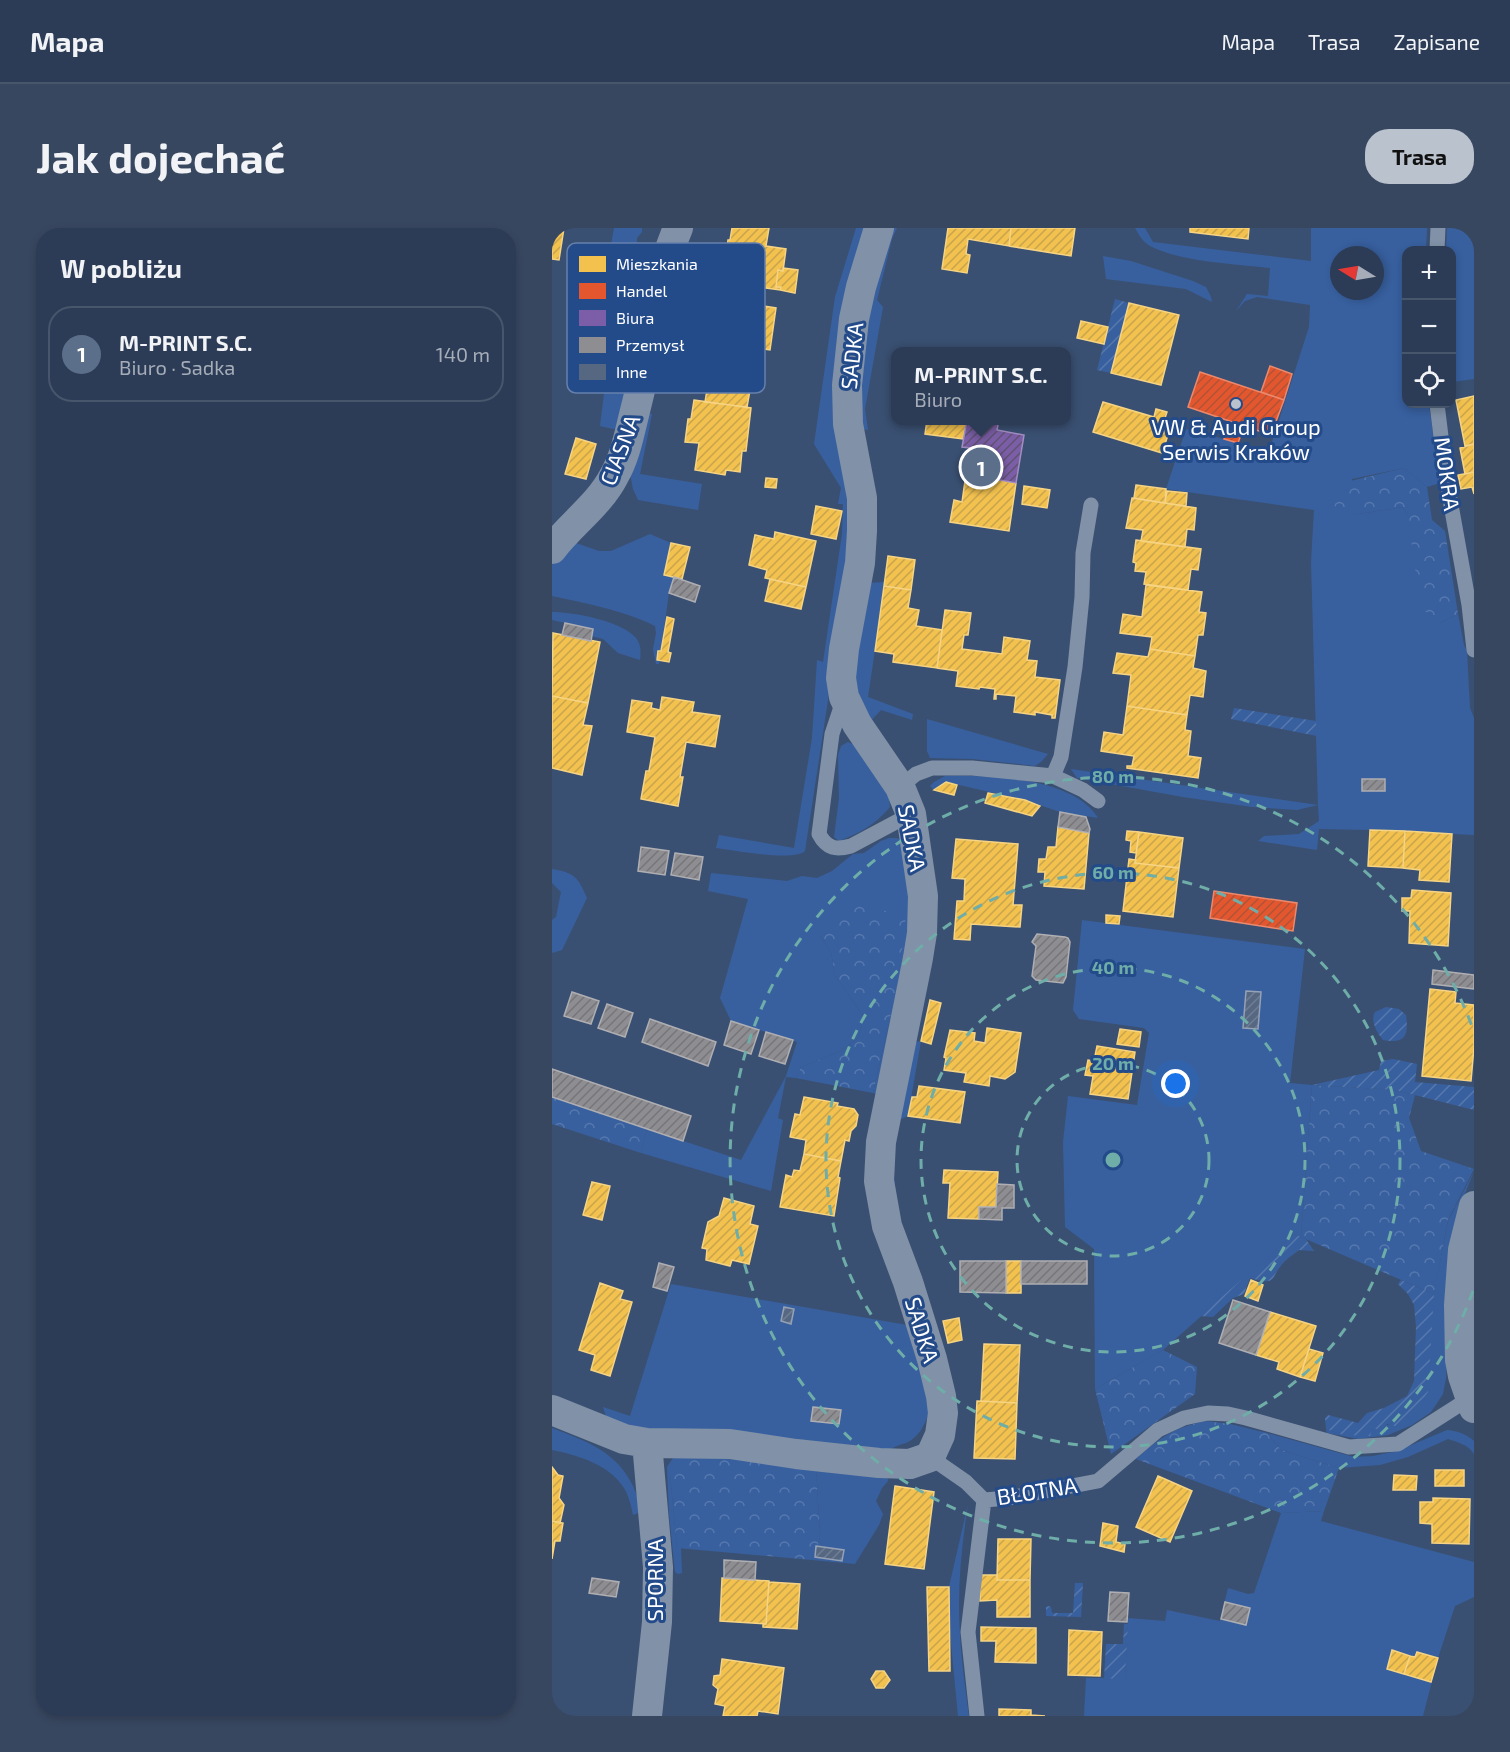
<!DOCTYPE html>
<html lang="pl">
<meta charset="utf-8">
<style>
body{margin:0;font-family:"Exo 2",sans-serif;background:#384760;color:#f1f3f6}
.controls{position:absolute;right:18px;top:18px;display:grid;overflow:hidden;border-radius:12px;box-shadow:0 3px 9px #0003}
.controls button{width:54px;height:54px;display:grid;place-items:center;padding:0;border:0;border-bottom:2px solid #48566c;background:#2c3c56;color:#f1f3f6;font:30px sans-serif}
.compass{position:absolute;left:778px;top:18px;width:54px;height:54px;border-radius:50%;background:#2c3c56;box-shadow:0 3px 9px #0003;rotate:281deg}
.you{position:absolute;left:624px;top:856px;width:21px;height:21px;margin:-15px;border:4px solid #fff;border-radius:50%;background:#1a73e8;box-shadow:0 0 0 9px #1a73e833}
.badge{display:grid;place-items:center;width:39px;height:39px;border-radius:50%;background:#bac2ce;color:#fff;font-size:20px;font-weight:700}
.pin{position:absolute;translate:-50% -50%;border:3px solid #fff;box-shadow:0 2px 6px #0006}
.popup{position:absolute;left:339px;top:119px;width:180px;height:78px;box-sizing:border-box;display:grid;place-content:center;border-radius:12px;background:#2c3c56;filter:drop-shadow(0 2px 4px #0005);font-size:20px;white-space:nowrap;color:#a6adb9}
.popup b{font-size:22px;color:#f1f3f6}
.popup::after{content:'';position:absolute;left:50%;top:100%;margin-left:-12px;border:12px solid transparent;border-top-color:#2c3c56}
.list{margin:0;padding:0;list-style:none}
h2{display:flex;justify-content:space-between;align-items:center;height:78px;margin:0;padding:0 24px;font-size:26px}
h2 small{font-size:20px;font-weight:400;color:#a6adb9}
.list li{display:grid;grid-template-columns:39px 1fr auto;gap:18px;align-items:center;box-sizing:border-box;height:96px;margin:0 12px 12px;padding:0 12px;border:2px solid #48566c;border-radius:24px}
.list b{display:block;font-size:22px;white-space:nowrap}
.list p{margin:0;font-size:20px;white-space:nowrap;color:#a6adb9}
.list em{font-size:20px;font-style:normal;color:#a6adb9}
.icon{flex:none;width:33px;height:33px;fill:none;stroke:currentColor;stroke-width:2;stroke-linecap:round;stroke-linejoin:round}
.map{position:relative;flex:none;width:922px;height:1488px;overflow:hidden;border-radius:24px}
header{display:flex;align-items:center;gap:36px;box-sizing:border-box;height:84px;padding:0 30px;background:#2c3c56;border-bottom:2px solid #48566c}
header strong{font-size:28px}
nav{display:flex;gap:33px;margin-inline-start:auto;font-size:21px}
.intro{display:flex;align-items:center;justify-content:space-between;box-sizing:border-box;height:144px;padding:0 36px}
h1{margin:0;font-size:42px}
.button{padding:15px 27px;border-radius:24px;background:#bac2ce;color:#111;font-size:21px;font-weight:700}
main{display:flex;gap:36px;padding:0 36px}
aside{flex:1;background:#2c3c56;border-radius:24px;box-shadow:0 3px 9px #0003}
.map>svg:first-child{display:block}
</style>
<header>
<strong>Mapa</strong>
<nav><a>Mapa</a><a>Trasa</a><a>Zapisane</a></nav>
</header>
<div class="intro"><h1>Jak dojechać</h1><a class="button">Trasa</a></div>
<main>
<aside>
<h2>W pobliżu<small></small></h2>
<ul class="list">
<li><span class="badge" style="background:#5c6f8a">1</span><div><b>M-PRINT S.C.</b><p>Biuro · Sadka</p></div><em>140 m</em></li>
</ul>
</aside>
<div class="map">
<svg width="922" height="1488" viewBox="0 0 922 1488">
<defs>
<pattern id="forest-crowns" width="20" height="18" patternUnits="userSpaceOnUse" patternTransform="scale(1.5)"><rect width="20" height="18" fill="#38609f"/><path d="M2 6a3 3 0 1 1 6 0M12 15a3 3 0 1 1 6 0" fill="none" stroke="#5678ad"/></pattern>
<pattern id="garden-furrows" width="10" height="10" patternUnits="userSpaceOnUse" patternTransform="scale(1.5)"><rect width="10" height="10" fill="#38609f"/><path d="M-1 1l2-2M0 10L10 0M9 11l2-2" fill="none" stroke="#5678ad"/></pattern>
<pattern id="homes-hatch" width="6" height="6" patternUnits="userSpaceOnUse" patternTransform="scale(1.5)"><rect width="6" height="6" fill="#f2c14e"/><path d="M-1 1l2-2M0 6l6-6M5 7l2-2" fill="none" stroke="#c8a44e"/></pattern>
<pattern id="shops-hatch" width="6" height="6" patternUnits="userSpaceOnUse" patternTransform="scale(1.5)"><rect width="6" height="6" fill="#e4572e"/><path d="M-1 1l2-2M0 6l6-6M5 7l2-2" fill="none" stroke="#af5338"/></pattern>
<pattern id="offices-hatch" width="6" height="6" patternUnits="userSpaceOnUse" patternTransform="scale(1.5)"><rect width="6" height="6" fill="#7b5ea7"/><path d="M-1 1l2-2M0 6l6-6M5 7l2-2" fill="none" stroke="#5f5370"/></pattern>
<pattern id="industry-hatch" width="6" height="6" patternUnits="userSpaceOnUse" patternTransform="scale(1.5)"><rect width="6" height="6" fill="#8d8d92"/><path d="M-1 1l2-2M0 6l6-6M5 7l2-2" fill="none" stroke="#76767a"/></pattern>
<pattern id="building-hatch" width="6" height="6" patternUnits="userSpaceOnUse" patternTransform="scale(1.5)"><rect width="6" height="6" fill="#566782"/><path d="M-1 1l2-2M0 6l6-6M5 7l2-2" fill="none" stroke="#6f7e95"/></pattern>
</defs>
<rect width="100%" height="100%" fill="#3a5072"/>
<path fill="#38609f" fill-rule="evenodd" d="M62,0H90V4L85,10C85,19 87,26 78,31L73,29L68,33L61,34V29L57,28Z
M304,0H317L293,244L300,315L253,623C241,634 182,622 164,620L167,607L242,620L260,510L265,432L271,434L290,306L291,276H286L289,260L262,216L283,69Z
M336,0H345L340,11L325,72L331,79L313,181L316,202L309,201L305,145Z
M583,0H593L601,14L759,33V0H875L874,22H854V176H877L887,250L885,256L875,259L852,240L800,251V287L851,279L855,286L887,395L906,386L912,417L915,423L918,480L922,490V607L818,602L767,601L765,622L706,613L712,608L747,606L767,593L766,577L745,582L700,579L631,569L525,550L519,541L766,577L759,334L762,282L614,261L634,201L717,223L757,99L758,77L705,69L693,73L684,83L695,66L716,68L718,40C683,36 629,34 598,18C591,14 587,7 583,0ZM787,27H823V63H787Z
M895,0H922V151L900,154V22H894Z
M551,28L579,33L641,53L654,59L659,69L660,74L634,61L554,51Z
M70,60L75,66L71,79L75,83L81,82L85,94L62,95L46,90L50,68L66,65Z
M59,110C70,115 78,120 83,130L68,200L61,201L48,198Z
M96,185L100,186L88,246L150,256L146,282L86,272L81,261L77,240Z
M98,306L119,315L112,347L122,349L117,365L107,436H104L101,421L104,405L103,398C74,383 32,375 0,368V335L24,315L47,323H59Z
M333,354L316,469L361,486L360,492L329,482L316,496L298,467L315,355Z
M0,384C21,384 70,393 84,410C89,416 89,424 88,432L66,425L51,411L39,408L40,401L0,392Z
M375,491L496,526L489,534L483,538L421,531L378,530L375,523Z
M296,514L302,517L337,569L338,579C323,597 308,605 287,613L282,609L287,570L286,527L289,518Z
M393,548C436,547 522,549 546,590L508,584L473,572L394,554L382,562L378,558L382,554Z
M337,610H344L351,612L363,693L326,866L321,865L347,751L267,706L279,724L283,747L312,789L306,810L289,823L249,839L244,850L234,849L226,890L231,892L219,963L89,925L95,901L189,932L234,848L245,814L179,793L168,770L196,671L156,663L159,645L235,653L250,648L265,650L280,643L301,626L312,625L329,613Z
M0,641C23,645 26,649 35,670L10,722L0,725V692L4,689L9,664L0,655Z
M530,692L753,721L738,855L760,857L749,1009L742,1006L611,1122L543,1161L542,1021L513,999L511,914L516,868L585,877L597,805L592,800L527,791L521,782Z
M369,813L356,888L345,893L340,932L347,990L334,942L358,815Z
M922,943L910,973L896,1094L894,1150L891,1166L879,1184L860,1197L836,1207L806,1211L775,1205L774,1201L791,1207L857,1192L896,993Z
M119,1056L361,1098L377,1185C372,1198 367,1209 354,1215C347,1217 341,1219 336,1223L98,1203L55,1192L51,1179L78,1188Z
M0,1200C34,1213 64,1223 81,1258C85,1267 88,1274 89,1284L81,1287C79,1278 77,1268 72,1260C57,1236 25,1227 0,1222Z
M895,1202C906,1203 914,1206 922,1213V1226C917,1217 905,1214 896,1211L856,1229L828,1237L787,1240L729,1222L715,1205L802,1229L821,1228L845,1223Z
M131,1225L118,1246L125,1320H129L130,1345L126,1346L123,1344L117,1286L115,1239L121,1230Z
M264,1236L335,1244L336,1253L330,1260L324,1273L331,1286L327,1297L303,1336L260,1332L264,1325L268,1309Z
M416,1276C411,1309 407,1343 407,1377C407,1414 412,1451 417,1488H406L398,1405L397,1359Z
M772,1283L769,1293L922,1334V1369L903,1378L886,1430L871,1488H532L534,1450H573L576,1390L613,1393L615,1382L668,1393L676,1360L696,1366L702,1365L729,1285Z"/>
<path fill="url(#forest-crowns)" d="M852,240L875,259L880,292L893,303L906,386L887,395L869,380L855,286L851,279L800,287L779,276L782,257Z
M305,677L354,687L347,751L321,865L244,850L249,839L289,823L306,810L312,789L283,747L279,724L267,706L279,691Z
M760,857L843,862L863,867L857,890L869,923L922,941L896,992L882,1066L749,1009Z
M0,869L95,901L89,925L0,896Z
M611,1122L645,1139L643,1166L559,1226L543,1161Z
M654,1193L678,1196L715,1205L729,1222L787,1240L772,1283L729,1285L584,1231C609,1209 621,1200 654,1193Z
M129,1228L264,1236L268,1309L264,1325L260,1332L125,1320L118,1246C119,1237 121,1233 129,1228Z"/>
<path fill="url(#garden-furrows)" d="M563,71L577,75L559,145L545,142Z
M682,480L764,493L765,508L679,491Z
M834,779L847,781L854,787C857,808 853,816 831,812C825,805 818,793 823,784Z
M841,831L865,836L863,854L922,859V882L843,862L760,857L827,842L829,833Z
M742,1006L754,1011L762,1023L747,1022C742,1026 736,1030 732,1034C717,1050 727,1058 698,1050L692,1066L681,1070L661,1089L648,1088Z
M849,1052L882,1066L876,1164L857,1192L847,1199L835,1196L832,1203L821,1200L818,1208L791,1207L774,1201L773,1190L776,1187L806,1195L815,1185L832,1180L855,1168L862,1153L864,1099L862,1077L856,1066L846,1056Z
M523,1355H531L529,1389L494,1388V1379L497,1378L499,1379L500,1385H521Z
M572,1396H576L573,1450L552,1451L554,1416H571Z"/>
<path fill="url(#homes-hatch)" stroke="#f6d483" stroke-width="1.5" d="M0,0H12L7,32L0,31Z
M180,0H217L214,18L234,21L231,43L226,42L224,59H229L228,62L170,54L171,52L185,54L188,37L173,35L176,12H178Z
M396,0H459L457,18L416,11L414,26L418,27L415,45L390,41Z
M459,0H523L519,28L457,18Z
M638,0H697L696,11L638,4Z
M231,40L246,42L243,65L228,62L229,59H224L226,42L231,43Z
M173,55L207,60L205,77L224,80L218,122L176,116L179,98L165,96L168,71H171Z
M577,75L627,87L609,157L559,145Z
M529,93L556,99L552,116L525,110Z
M150,112L204,120L201,140L205,141L203,163L198,162L195,179L153,174L156,156L141,154L144,132H147Z
M922,168V216L913,218L904,172Z
M142,172L199,180L194,223H190L188,244L174,242L173,247L143,242L147,215L133,214L136,191H139Z
M551,174L602,189L604,181L615,184L612,193L620,195L610,225L541,204Z
M375,192H415L411,211L373,206Z
M24,210L44,216L34,251L13,246Z
M922,216V244L913,246L908,220Z
M922,244V266L920,259L909,261L906,247Z
M414,246L464,255L457,303L398,294L402,272L410,274Z
M214,250L225,251L224,260L213,259Z
M584,257L614,261L613,275L582,270Z
M472,258L498,262L495,280L470,276Z
M615,263L635,265L634,278L613,275Z
M580,270L644,280L642,302L635,301L633,319L589,313L591,302L574,300Z
M264,278L290,283L284,311L259,306Z
M223,304L264,313L254,359L213,350L215,342L197,337L203,307L222,311Z
M584,312L649,321L646,342L639,341L636,362L592,356L594,344L583,343L584,335L581,334Z
M119,315L138,319L130,351L112,347Z
M336,328L363,332L359,362L332,358Z
M218,351L254,359L249,381L213,373Z
M594,357L650,364L647,384L654,385L651,407H646L643,428L598,421L600,409L568,405L571,386L590,389Z
M332,358L359,362L356,380L367,382L364,398L390,402L385,440L341,434L342,426L323,423Z
M393,382L419,385L416,407H412L410,421L450,426L452,409L478,413L475,432L485,433L483,449L508,452L503,490H500V487L483,484V487L462,484L464,468L444,466V471H442L443,461L428,459L427,461L404,458L406,443L385,440Z
M115,389L122,391L116,424L119,425L117,434L105,432L106,423H109Z
M1,405L48,414L36,475L0,468Z
M598,421L643,428L641,440L654,443L651,469L638,467L635,487L575,478L579,447L561,445L565,425L596,429Z
M0,468L36,475L31,497L40,498L30,547L0,540Z
M110,469L142,474L140,484L168,488L163,519L134,514L128,549H131L126,578L89,571L94,543H97L103,509L75,504L80,472L100,475L99,480L108,482Z
M575,478L635,487L633,502L639,503L636,528L649,530L646,550L575,540V538H580L582,528L549,523L552,504L571,507Z
M394,554L405,557L402,567L382,562Z
M436,565L473,572L488,578L480,588L433,575Z
M506,599L537,605L532,661L492,658L493,644H486L487,631H494L496,619H504Z
M818,602L853,603L851,640L816,638Z
M575,603L587,604L584,625L578,624L579,613L574,612Z
M853,603L900,606L897,654L867,652L868,642L851,640Z
M587,604L631,610L627,640L583,635Z
M404,611L466,616L461,677H470L468,699L419,696L418,712L402,711L405,673H412L413,651L400,650Z
M577,631L584,632L583,635L627,640L621,689L571,683Z
M860,662L899,665L896,718L857,715L858,683H850V670H859Z
M554,687L568,688L567,696L554,695Z
M878,761L904,764L903,775L922,777V819L919,853L870,848Z
M378,772L389,775L379,816L369,813Z
M435,800L469,805L463,844L453,851L438,848L437,858L412,854L414,845L392,842L394,830L392,829L398,802L423,805L422,813L433,815Z
M568,801L589,804L587,819L565,816Z
M545,818L583,824L576,871L538,866L541,848L533,847L536,832L542,833Z
M367,858L413,864L408,895L356,888L360,869H365Z
M252,869L286,875L285,878L302,881L306,887L304,898L299,903L297,913L293,912L289,933L252,926L254,912L238,909L243,886L248,887Z
M252,926L289,933L286,949L288,950L282,988L228,979L234,947L240,949L242,942L248,943Z
M392,942L446,944L444,979H427V991L396,990L398,955H391Z
M40,954L58,958L50,992L31,987Z
M172,970L202,978L198,996L206,998L197,1036L180,1032L178,1038L154,1032L155,1021L150,1020L156,994L167,988Z
M454,1033H469V1065H454Z
M699,1052L711,1057L706,1073L693,1068Z
M48,1055L71,1063L68,1071L80,1074L58,1148L39,1142L43,1127L27,1122Z
M718,1084L764,1098L748,1149L725,1141L727,1134L704,1127Z
M407,1090L410,1112L396,1115L391,1093Z
M432,1116L468,1117L465,1175L429,1173Z
M757,1121L771,1125L763,1153L748,1149Z
M425,1173L465,1175L463,1231L422,1230Z
M0,1239L6,1247L11,1248L7,1270L12,1277L8,1295L0,1293Z
M883,1242H912V1258H883Z
M842,1247L865,1248L864,1262H841Z
M606,1248L640,1263L618,1314L584,1299Z
M343,1258L382,1264L372,1341L333,1336Z
M881,1270L918,1271L917,1316L880,1315V1296L868,1295V1274H881Z
M0,1293L11,1295L8,1313H3L0,1331Z
M551,1295L566,1298L564,1314L573,1316L572,1324L548,1318Z
M446,1311H479L478,1352H445Z
M428,1347H445V1352H478V1389H445V1372L428,1373Z
M170,1350L217,1353L214,1396L168,1393Z
M217,1354L248,1356L245,1401L211,1399V1396H214Z
M375,1359H397L398,1443H377Z
M429,1399L484,1400V1435L443,1434L444,1413H429Z
M517,1402L550,1404L548,1448L516,1447Z
M840,1422L858,1428L852,1446L835,1441Z
M865,1424L886,1430L879,1454L852,1446L858,1428L863,1429Z
M170,1431L232,1440L226,1486L206,1483L205,1488H171L173,1478L163,1476L166,1461L161,1457L162,1448L168,1447Z
M324,1443H332L338,1452L332,1460H324L319,1451Z
M447,1481L479,1482V1487L493,1488H447Z"/>
<path fill="url(#shops-hatch)" stroke="#ec896d" stroke-width="1.5" d="M718,138L740,146L732,172L709,164Z
M648,144L732,172L719,207L636,179Z
M676,200L690,204L686,215L672,211Z
M662,663L745,675L741,703L658,690Z"/>
<path fill="url(#offices-hatch)" stroke="#a38ec1" stroke-width="1.5" d="M415,192H447L445,202L472,207L464,255L414,246L418,220L410,219Z"/>
<path fill="url(#industry-hatch)" stroke="#afafb3" stroke-width="1.5" d="M122,349L148,358L143,374L117,365Z
M13,395L41,401L39,413L10,407Z
M810,551H833V563H810Z
M508,584L534,589L538,601L537,605L506,599Z
M89,619L117,623L113,647L86,643Z
M123,625L151,629L147,652L119,647Z
M485,706L513,709L516,710L518,714L514,749L511,755L484,752L480,748L484,718L480,714Z
M881,742L922,747V761L880,756Z
M20,764L47,773L39,796L12,788Z
M55,776L81,785L73,809L46,800Z
M98,791L164,814L156,838L90,814Z
M179,793L207,802L199,826L172,817Z
M214,804L241,812L233,836L207,828Z
M0,841L139,888L131,913L0,869Z
M445,956L462,957V980H450V992L427,991V979H444Z
M408,1033H454V1065L408,1064Z
M469,1033H535V1056H469Z
M107,1035L122,1039L115,1063L101,1059Z
M681,1072L718,1084L704,1127L667,1115Z
M261,1179L289,1182L287,1196L259,1193Z
M172,1332L204,1334L203,1352L172,1350Z
M40,1350L67,1354L64,1369L37,1365Z
M558,1364L577,1365L575,1394L556,1393Z
M673,1374L698,1380L694,1397L669,1391Z"/>
<path fill="url(#building-hatch)" stroke="#95a1b5" stroke-width="1.5" d="M694,763L709,764L706,801L691,800Z
M232,1079L242,1081L239,1096L229,1093Z
M264,1318L292,1322L290,1333L263,1329Z"/>
<g fill="none" stroke-linecap="round" stroke-linejoin="round">
<path stroke="#8191a7" stroke-width="15" d="M885,22L886,0
M885,176L894,249L917,377L922,422
M292,470L280,506L267,606C275,621 284,622 299,618L359,586
M501,548L509,529L523,439L530,369L531,325L539,277
M348,559L364,546L380,540H420L501,548L531,562L546,573
M378,1229L414,1254L432,1272L457,1270L546,1253L606,1202L632,1190L656,1185L676,1186L694,1190L797,1219L846,1216L918,1170
M425,1488L416,1404L432,1272"/>
<path stroke="#8191a7" stroke-width="30" d="M0,321C20,295 47,277 62,248C73,229 77,207 82,187C88,163 94,139 98,115C106,74 109,39 126,0
M922,978L911,1022L907,1077L908,1132L911,1148L922,1180
M0,1182L72,1211L95,1215L178,1216L244,1226L327,1235L358,1236L378,1229L388,1207L391,1185L389,1168L380,1131L356,1054L335,998L327,953L329,914L366,730L370,705L371,668L359,586L348,559L305,496L292,469L289,450L292,421L308,335L310,303V270L296,196L295,157L302,91L309,59L327,0
M95,1215L106,1339L105,1394L95,1488"/>
</g>
<g fill="none" stroke="#6fada8" stroke-width="3" stroke-dasharray="10 8">
<circle cx="561" cy="932" r="96"/>
<circle cx="561" cy="932" r="192"/>
<circle cx="561" cy="932" r="287"/>
<path d="M921 1063A383 383 0 1 1 921 801"/>
</g>
<circle fill="#bac2ce" stroke="#234a89" stroke-width="2" cx="684" cy="176" r="6"/>
<g text-anchor="middle" stroke-width="6" stroke-linejoin="round" paint-order="stroke">
<g font-size="22" fill="#fff" stroke="#234a89">
<text transform="translate(300 128) rotate(-84)" y="8">SADKA</text>
<text transform="translate(68 222) rotate(-69)" y="8">CIASNA</text>
<text transform="translate(895 246) rotate(82)" y="8">MOKRA</text>
<text transform="translate(360 610) rotate(79)" y="8">SADKA</text>
<text transform="translate(370 1102) rotate(73)" y="8">SADKA</text>
<text transform="translate(485 1263) rotate(-9)" y="8">BŁOTNA</text>
<text transform="translate(103 1352) rotate(-90)" y="8">SPORNA</text>
</g>
<g font-size="22" fill="#fff" stroke="#234a89">
<text x="684" y="207">VW &amp; Audi Group<tspan x="684" dy="25">Serwis Kraków</tspan></text>
</g>
</g>
<rect x="15" y="15" width="198" height="150" rx="9" fill="#234a89" stroke="#6580ac" stroke-width="1.5"/>
<rect x="27" y="28" width="27" height="16" fill="#f2c14e"/>
<rect x="27" y="55" width="27" height="16" fill="#e4572e"/>
<rect x="27" y="82" width="27" height="16" fill="#7b5ea7"/>
<rect x="27" y="109" width="27" height="16" fill="#8d8d92"/>
<rect x="27" y="136" width="27" height="16" fill="#566782"/>
<g font-size="16" fill="#fff">
<text x="64" y="42">Mieszkania</text>
<text x="64" y="69">Handel</text>
<text x="64" y="96">Biura</text>
<text x="64" y="123">Przemysł</text>
<text x="64" y="150">Inne</text>
</g>
<circle cx="561" cy="932" r="9" fill="#6fada8" stroke="#234a89" stroke-width="3"/>
<g font-size="18" text-anchor="middle" font-weight="bold" fill="#6fada8" stroke="#234a89" stroke-width="6" stroke-linejoin="round" paint-order="stroke">
<text x="561" y="555">80 m</text>
<text x="561" y="651">60 m</text>
<text x="561" y="746">40 m</text>
<text x="561" y="842">20 m</text>
</g>
</svg>
<div class="controls">
<button>+</button>
<button>−</button>
<button><svg class="icon" aria-label="locate" viewBox="0 0 24 24"><circle cx="12" cy="12" r="6"/><path d="M12 2v4M12 18v4M2 12h4M18 12h4"/></svg></button>
</div>
<svg class="compass" viewBox="-18 -18 36 36"><path d="M0-13l5 13h-10z" fill="#e53935"/><path d="M0 13l5-13h-10z" fill="#a6adb9"/></svg>
<div class="you"></div>
<div class="pin badge" style="left:429px;top:239px;background:#5c6f8a">1</div>
<div class="popup"><b>M-PRINT S.C.</b>Biuro</div>
</div>
</main>
